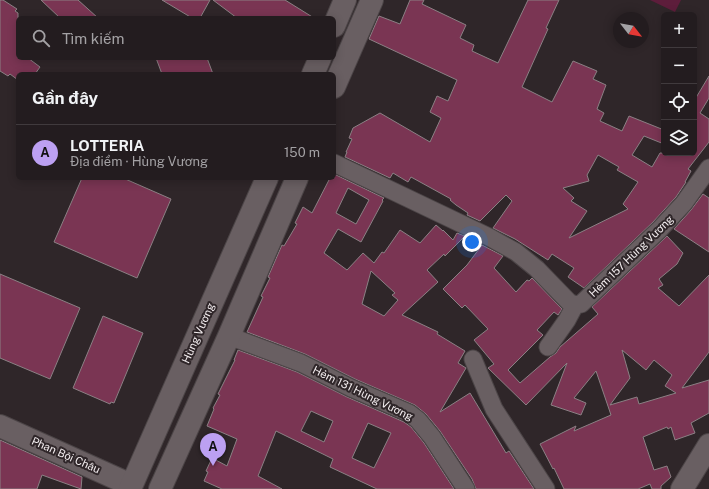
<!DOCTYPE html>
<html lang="vi">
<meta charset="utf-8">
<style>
body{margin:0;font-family:"Public Sans",sans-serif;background:#2f292c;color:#f1f3f6}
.controls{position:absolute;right:12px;top:12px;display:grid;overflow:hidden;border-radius:6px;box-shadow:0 2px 10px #0003}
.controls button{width:36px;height:36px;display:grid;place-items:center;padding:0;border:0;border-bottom:1px solid #403a3d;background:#231c1f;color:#f1f3f6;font:20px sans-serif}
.compass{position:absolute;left:613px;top:12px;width:36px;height:36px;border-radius:50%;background:#231c1f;box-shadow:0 2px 10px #0003;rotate:121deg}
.you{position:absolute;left:472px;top:242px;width:14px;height:14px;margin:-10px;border:3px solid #fff;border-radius:50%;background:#1a73e8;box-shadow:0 0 0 6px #1a73e833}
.badge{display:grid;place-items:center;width:26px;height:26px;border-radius:50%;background:#bca0f2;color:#111;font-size:13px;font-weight:700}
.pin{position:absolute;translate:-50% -33px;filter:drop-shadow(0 1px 2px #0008)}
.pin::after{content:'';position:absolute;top:21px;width:14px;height:12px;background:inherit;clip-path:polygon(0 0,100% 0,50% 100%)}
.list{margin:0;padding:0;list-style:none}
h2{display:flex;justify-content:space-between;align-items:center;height:52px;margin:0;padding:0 16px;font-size:17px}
h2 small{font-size:13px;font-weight:400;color:#a3a1a4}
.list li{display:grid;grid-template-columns:26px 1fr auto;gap:12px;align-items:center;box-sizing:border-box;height:56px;padding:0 16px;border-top:1px solid #403a3d}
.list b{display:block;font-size:15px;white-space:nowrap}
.list p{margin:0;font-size:13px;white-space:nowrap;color:#a3a1a4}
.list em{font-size:13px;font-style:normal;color:#a3a1a4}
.icon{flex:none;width:22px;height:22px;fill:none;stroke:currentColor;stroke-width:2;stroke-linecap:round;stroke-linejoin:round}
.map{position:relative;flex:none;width:709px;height:489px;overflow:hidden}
.search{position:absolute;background:#231c1f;box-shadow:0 2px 10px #0003;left:16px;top:16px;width:320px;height:44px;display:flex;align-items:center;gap:10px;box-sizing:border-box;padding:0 14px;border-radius:6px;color:#a3a1a4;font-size:15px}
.panel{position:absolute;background:#231c1f;box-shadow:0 2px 10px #0003;left:16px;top:72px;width:320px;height:108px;border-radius:6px}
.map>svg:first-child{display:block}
</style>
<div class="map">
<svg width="709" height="489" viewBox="0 0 709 489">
<rect width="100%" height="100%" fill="#2f2629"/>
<path fill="#5d1d3b" d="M650,0H681L675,12Z"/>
<path fill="#7a3553" stroke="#8b8084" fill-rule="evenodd" d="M0,0H3L17,9L15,11L18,13V58H28L40,67L35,74H18V80L10,74L8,76L0,71Z
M41,0H78L98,18H60Z
M162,0H210L200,18H192Z
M213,0H285L314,18H237Z
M410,0H424L422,4L466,25L460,38L474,45L472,51L498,63L528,0H559L546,28L548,29L522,87L552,102L573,61L597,71L593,79L606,85L597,109L604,113L600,121L622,131L629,116L664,130V144L644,136L632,155L652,167L660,153H694V101L709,76V98L700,113L709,119V142L688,169L691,171L685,182H686L676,197L653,222L584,288L568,277L574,268L552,254L548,260L515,239L493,228L512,201L506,195L480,221L467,215L468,213L456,205L450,200L451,199L411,177L408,182L393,173L390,178L345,157L347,152H346L352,139L349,138L353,128L380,113L430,142L441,118L430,112L437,96L448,101L457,80L369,39L379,16L400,24ZM598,155L619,167L617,170L638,182L623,204L628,209L569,238L587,211L571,201L574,198L563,188L589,181L587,175Z
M156,58H207L213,74H162Z
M334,174L384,198L382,200L383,201L361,242L338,229L324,253L347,270L363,253L374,263L382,252L384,253L400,230L420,243L436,225L443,231V230L453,240L457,233L465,236L445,256L444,254L427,270L438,282L402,315L438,332L437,334L465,351L458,363L466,368L440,412L470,393L506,453L509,451L534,489H476L472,479L440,431L426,414L415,405L355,379L305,354L247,332L263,297L261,296L270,278L268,277L282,245L284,246L297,224L295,223L303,207L312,213L330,178H334ZM348,188L369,200L356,224L336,213ZM371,271L395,293L392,295L398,300L384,316L362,304Z
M82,178H123L171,199L137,278L54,242Z
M703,194L709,198V252L674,229L691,210Z
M667,236L683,253L677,264L659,279L663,285L658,288L679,306L709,275V352L682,388L709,380V413L691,423L695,433L675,440L671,427L668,429L667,427L643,437L654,470L667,466L671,477L661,486V489H652L650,484L638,489H564L554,468L553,469L540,444L576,426L574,431L611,415L596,371L574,398L586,403L581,415L551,405L567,363L526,405L488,368L494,364L474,340L488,329L465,305L462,308L443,289L467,265L482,245L503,256L494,268L516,292L527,280L529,281L532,278L562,309L558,315L554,312L537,330L543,335L508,370L520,383L550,357L556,353L560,347L598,314L592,307ZM622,350L646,370L654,360L672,375L665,386L676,393L639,404L637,397L610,405L630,378Z
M0,274L80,308L50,379L0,358Z
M103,316L143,333L114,403L111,402L110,404L73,388Z
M238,350L297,372L347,397L404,422L411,427L424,443L454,489H377L330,467L333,459L276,431L258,476L282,489H222L204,481L208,472L206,471L212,458L227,466L237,439L207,426L214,409L213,408L220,395L218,394L235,360H234ZM311,411L333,421L324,442L301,431ZM368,423L391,433L374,468L352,458Z
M0,440L82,477L81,489L42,475L37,489H0Z"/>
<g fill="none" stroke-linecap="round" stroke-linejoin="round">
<defs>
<path id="minor" d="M334,163L489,237L516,252L537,269L569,302L575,305L581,304L660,229L684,203L709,168
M229,336L301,363L351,388L409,413L418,420L432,437L466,489
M548,347L567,320L575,305
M473,359L494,409L546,489"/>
<path id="tertiary" d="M0,426L131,485
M682,489L709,445"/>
<path id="secondary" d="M334,26L345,0
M313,74L320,58
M334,87L372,0
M130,489L267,178
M160,489L229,336L297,178"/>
</defs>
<use href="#minor" stroke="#4c4547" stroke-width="19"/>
<use href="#tertiary" stroke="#4c4547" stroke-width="24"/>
<use href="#secondary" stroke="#4c4547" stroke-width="24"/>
<use href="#minor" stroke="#695f62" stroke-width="17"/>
<use href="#tertiary" stroke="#695f62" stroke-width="22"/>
<use href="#secondary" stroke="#695f62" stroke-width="22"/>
</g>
<g text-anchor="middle" stroke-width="4" stroke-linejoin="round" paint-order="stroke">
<g font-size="11" fill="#f4eef0" stroke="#2f2629">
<text transform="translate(631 256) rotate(-44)" y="4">Hẻm 157 Hùng Vương</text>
<text transform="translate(198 333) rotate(-66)" y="4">Hùng Vương</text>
<text transform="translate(363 393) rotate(26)" y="4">Hẻm 131 Hùng Vương</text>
<text transform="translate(66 455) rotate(24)" y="4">Phan Bội Châu</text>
</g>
</g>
</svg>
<div class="controls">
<button>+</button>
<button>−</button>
<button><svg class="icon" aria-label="locate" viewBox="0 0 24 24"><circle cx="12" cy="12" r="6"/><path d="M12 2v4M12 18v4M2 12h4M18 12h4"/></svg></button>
<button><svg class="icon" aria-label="layers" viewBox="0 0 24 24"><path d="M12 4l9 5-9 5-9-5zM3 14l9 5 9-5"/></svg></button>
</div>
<svg class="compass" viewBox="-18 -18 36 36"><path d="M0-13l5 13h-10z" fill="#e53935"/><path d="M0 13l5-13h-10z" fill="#a3a1a4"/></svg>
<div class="you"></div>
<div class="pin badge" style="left:213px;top:466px">A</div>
<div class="search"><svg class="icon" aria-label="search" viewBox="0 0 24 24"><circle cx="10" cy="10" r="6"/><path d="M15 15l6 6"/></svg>Tìm kiếm</div>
<section class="panel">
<h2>Gần đây<small></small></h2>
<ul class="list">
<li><span class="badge">A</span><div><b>LOTTERIA</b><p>Địa điểm · Hùng Vương</p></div><em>150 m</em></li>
</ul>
</section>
</div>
